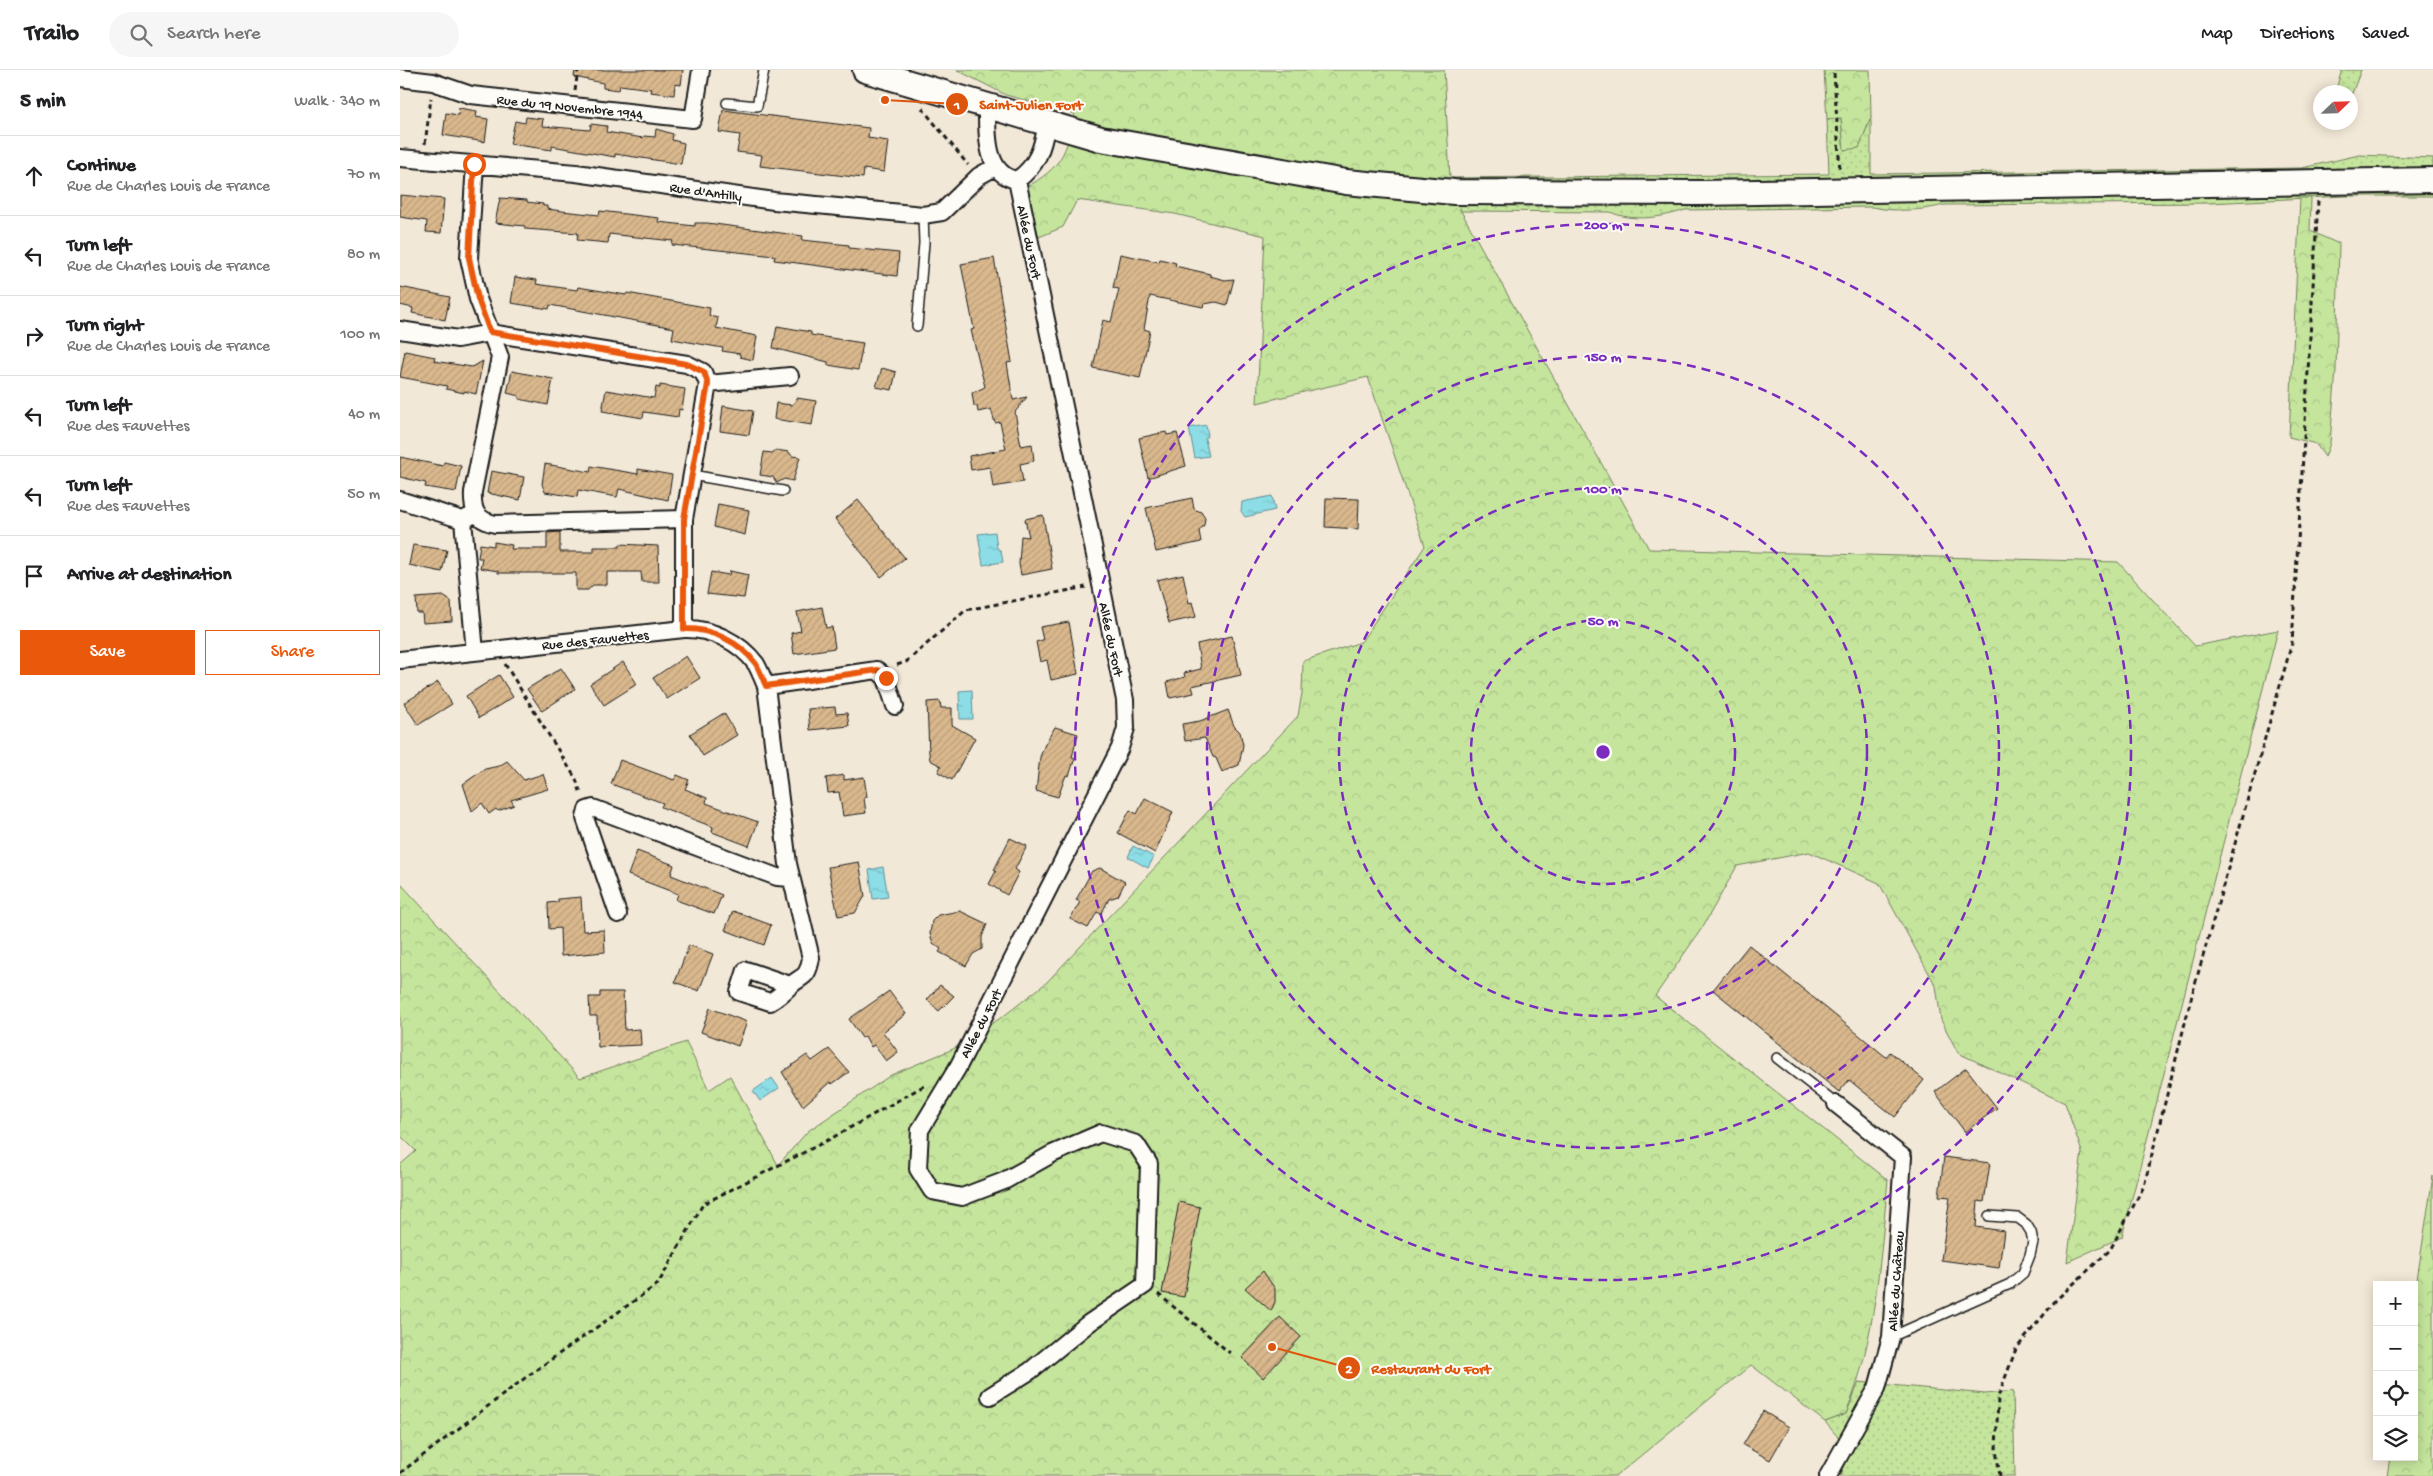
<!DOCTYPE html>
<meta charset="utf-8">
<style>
body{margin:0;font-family:"Gochi Hand",sans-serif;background:#f6f6f6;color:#202124}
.controls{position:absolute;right:15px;bottom:15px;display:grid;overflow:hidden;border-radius:0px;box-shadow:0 2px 12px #0003}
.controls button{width:45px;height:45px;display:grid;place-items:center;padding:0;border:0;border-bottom:1px solid #e0e0e0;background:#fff;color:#202124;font:25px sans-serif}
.compass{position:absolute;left:1913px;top:15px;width:45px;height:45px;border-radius:50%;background:#fff;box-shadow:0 2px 12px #0003;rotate:67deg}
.stop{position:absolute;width:15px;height:15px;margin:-11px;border:4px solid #ea580c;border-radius:50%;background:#fff}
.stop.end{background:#ea580c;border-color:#fff;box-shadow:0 1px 5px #0008}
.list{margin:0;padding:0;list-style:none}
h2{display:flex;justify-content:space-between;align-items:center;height:65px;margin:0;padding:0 20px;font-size:21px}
h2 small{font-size:16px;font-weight:400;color:#757577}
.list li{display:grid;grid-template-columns:32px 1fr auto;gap:15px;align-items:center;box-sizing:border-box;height:80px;padding:0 20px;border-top:1px solid #e0e0e0}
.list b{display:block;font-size:19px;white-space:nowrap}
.list p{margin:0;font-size:16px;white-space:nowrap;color:#757577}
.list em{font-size:16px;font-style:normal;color:#757577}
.actions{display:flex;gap:10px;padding:15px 20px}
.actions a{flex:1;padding:11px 0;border:1px solid #ea580c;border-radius:0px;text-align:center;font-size:18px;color:#ea580c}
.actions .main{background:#ea580c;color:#fff}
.icon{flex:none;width:28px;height:28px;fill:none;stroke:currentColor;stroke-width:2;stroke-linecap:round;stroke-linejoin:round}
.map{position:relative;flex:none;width:2033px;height:1406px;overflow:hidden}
header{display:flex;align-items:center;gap:30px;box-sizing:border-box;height:70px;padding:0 25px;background:#fff;border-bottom:1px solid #e0e0e0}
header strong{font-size:24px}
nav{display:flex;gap:28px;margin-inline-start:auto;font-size:18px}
.search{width:350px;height:45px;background:#f6f6f6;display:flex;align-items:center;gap:12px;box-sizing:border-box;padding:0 18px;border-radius:28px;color:#757577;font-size:19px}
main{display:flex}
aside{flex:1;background:#fff}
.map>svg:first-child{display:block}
</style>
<header>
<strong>Trailo</strong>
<div class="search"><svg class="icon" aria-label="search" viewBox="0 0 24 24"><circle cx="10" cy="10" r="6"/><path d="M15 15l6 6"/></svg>Search here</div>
<nav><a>Map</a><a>Directions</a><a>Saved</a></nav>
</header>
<main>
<aside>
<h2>5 min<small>Walk · 340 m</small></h2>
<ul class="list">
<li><svg class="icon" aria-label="ahead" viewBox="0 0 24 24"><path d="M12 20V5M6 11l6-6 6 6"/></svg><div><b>Continue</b><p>Rue de Charles Louis de France</p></div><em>70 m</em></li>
<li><svg class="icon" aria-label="left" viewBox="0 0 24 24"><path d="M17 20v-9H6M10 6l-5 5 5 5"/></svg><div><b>Turn left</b><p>Rue de Charles Louis de France</p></div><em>80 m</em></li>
<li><svg class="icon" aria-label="right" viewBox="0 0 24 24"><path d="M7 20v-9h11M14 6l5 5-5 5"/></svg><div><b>Turn right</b><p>Rue de Charles Louis de France</p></div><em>100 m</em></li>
<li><svg class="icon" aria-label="left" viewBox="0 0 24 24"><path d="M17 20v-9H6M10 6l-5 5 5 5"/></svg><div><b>Turn left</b><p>Rue des Fauvettes</p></div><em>40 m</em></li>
<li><svg class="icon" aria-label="left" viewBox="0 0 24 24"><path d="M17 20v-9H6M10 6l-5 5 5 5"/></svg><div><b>Turn left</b><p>Rue des Fauvettes</p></div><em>50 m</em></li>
<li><svg class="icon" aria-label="arrive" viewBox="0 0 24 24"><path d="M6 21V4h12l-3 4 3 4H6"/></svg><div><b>Arrive at destination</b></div></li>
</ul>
<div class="actions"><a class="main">Save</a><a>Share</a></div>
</aside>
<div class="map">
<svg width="2033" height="1406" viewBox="0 0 2033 1406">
<defs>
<pattern id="grass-dots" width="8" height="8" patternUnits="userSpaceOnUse" patternTransform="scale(1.25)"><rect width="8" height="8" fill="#c5e59d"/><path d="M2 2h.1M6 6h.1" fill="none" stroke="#a9c487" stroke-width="1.8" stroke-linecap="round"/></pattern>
<pattern id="forest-crowns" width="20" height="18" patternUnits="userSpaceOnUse" patternTransform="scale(1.25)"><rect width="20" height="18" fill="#c5e59d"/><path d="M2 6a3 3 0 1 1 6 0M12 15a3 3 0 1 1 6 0" fill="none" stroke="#a9c487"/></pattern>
<pattern id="water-ripples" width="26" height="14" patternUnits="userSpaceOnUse" patternTransform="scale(1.25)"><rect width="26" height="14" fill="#8cdde6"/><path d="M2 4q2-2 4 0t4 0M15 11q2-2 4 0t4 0" fill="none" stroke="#78bdc5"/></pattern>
<pattern id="building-hatch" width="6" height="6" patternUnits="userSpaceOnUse" patternTransform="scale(1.25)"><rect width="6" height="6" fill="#dab88d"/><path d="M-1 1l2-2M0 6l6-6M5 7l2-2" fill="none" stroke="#ba9e79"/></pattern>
</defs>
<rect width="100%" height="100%" fill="#f2e8d7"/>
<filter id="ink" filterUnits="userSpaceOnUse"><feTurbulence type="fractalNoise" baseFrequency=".02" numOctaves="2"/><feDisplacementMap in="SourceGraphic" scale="10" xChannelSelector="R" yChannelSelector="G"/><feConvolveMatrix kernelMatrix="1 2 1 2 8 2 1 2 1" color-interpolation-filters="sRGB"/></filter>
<g filter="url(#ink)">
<path fill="url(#grass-dots)" stroke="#70805c" d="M1942,0H1961L1951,26L1950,22H1935Z
M1471,47V104L1902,98L1959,85L2033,88V126H1945L1810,133L1544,135C1522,141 1495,142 1472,137L1285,140C1261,148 1233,152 1210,142L1061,141L1050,108L1429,104L1427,49L1441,48L1444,80L1459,77Z
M1459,1312L1586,1324L1613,1321L1615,1406H1440L1451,1382L1425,1352L1446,1344Z"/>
<path fill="url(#forest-crowns)" stroke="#70805c" d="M557,0H1044L1050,108L1061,141L1249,479L1718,492L1795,576L1878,560L1722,1167L1667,1192L1682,1082L1665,1033L1558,983L1541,950L1536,916L1479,813L1409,782L1337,796L1302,858L1255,926L1488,1110C1480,1189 1476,1269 1446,1344L1425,1352L1351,1295L1216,1406H0V1095L16,1081L0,1065V813L180,1008L286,972L309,1020L330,1006L378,1095L408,1061L491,1005L553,979L605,945L646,913L898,646L902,623L903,591L961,572L1025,476L968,307L857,333L865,166L775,144L677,130L663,157L639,167L625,118C662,97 666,84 675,44L606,25Z
M1424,0H1470L1471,47L1459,78L1444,80L1441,48L1427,49Z
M1900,128H1911L1910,161L1939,174L1936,300L1930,373L1925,387L1916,374L1889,367Z
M2033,1106V1406H1987L1990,1387H2014V1229Z"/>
<path fill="url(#water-ripples)" stroke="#5f9095" d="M806,355L808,365L805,369L809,386L795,388L789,358Z
M872,426L875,440L845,447L841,441L842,432Z
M595,462L597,478L601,481L603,492L583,495L578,464Z
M572,620L573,649H560L559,621Z
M733,776L754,787L748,798L728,787Z
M483,797L488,827L473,829L469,800Z
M372,1008L379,1018L360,1031L353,1021Z"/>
<path fill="url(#building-hatch)" stroke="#1c1c1c" d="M175,0H283L281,15L275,14L274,25L250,22L251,19L220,15L219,20L203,18V13L174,7Z
M59,38L77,41L76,47L88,49L85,72L43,65L46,43L58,45Z
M323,40L469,58L468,68L488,71L484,102L464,99L463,108L360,96L362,85L337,82L340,65L319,62Z
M126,47L143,49L142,56L190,60L191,54L207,56L206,62L243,68L244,66L255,67L256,59L273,64L272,70L284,73L281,94L215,84V87L152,76V80L110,74L115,51L125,53Z
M0,125L44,129L41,163L26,162L27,151L0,147Z
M100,128L127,130V132L143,134V136H147V139L162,141L199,145L200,141L259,148L258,152L295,156V153H307L337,157L403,166L402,170L449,175V178L499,183L497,206L374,190L375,186L272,175L273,171L209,164L208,173L177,170L178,163L125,159V156L95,153Z
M720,184L759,192L760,189L776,193L775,196L810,204V206L825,210L834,209L827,235L816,232L804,234L803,237L750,226L744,259L750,261L740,308L693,298L703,250L711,252L719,219L713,218Z
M594,188L612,292L607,293L613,330L627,327L615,342L621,376L632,374L634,391L620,394L623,412L593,417L590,397L571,400L569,386L606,379L600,352L595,353L591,339L578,342L577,336H574L572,323L585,317L571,260L574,259L561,194Z
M115,207L137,210L136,214L177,220L178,217L226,225L227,223L310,238L309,246L318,248L316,258L357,266L353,290L340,287V284L322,281L323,278L272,269L274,258L150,235L149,239L111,233Z
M0,217L50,227L45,250L12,243L13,238L0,235Z
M377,256L411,262V265L463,273L458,300L428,295V292L373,278Z
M5,281L35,287L34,291L72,297L83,291L76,324L64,321V323L46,319L47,316L0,307Z
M482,298L496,302L492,320L476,317Z
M112,301L153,309L148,335L119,329V326L107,323Z
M260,315L285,319L282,340L279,339L278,347L244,342L243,348L202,341L206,320L254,328L256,317L260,318Z
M397,328L416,331L412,355L374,349L376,333L392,335Z
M323,336L353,341L349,365L320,361Z
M766,362L767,365L777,363L786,396L748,408L739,368Z
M376,380L389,382L392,386L400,387L393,411L384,409L377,413L373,407L360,405L364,382L372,383Z
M0,387L43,396L44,392L61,396L56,422L25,417L26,413L0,407Z
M145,394L190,402L191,396L238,404V399L272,405L268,430L219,419L217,427L178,420L177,427L145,422L142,414Z
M91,401L124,407L120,430L87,423Z
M792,428L794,439L801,442L805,448L804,455L799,461L801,472L756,482L746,438Z
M926,428L959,429L958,459L925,457Z
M458,430L505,488L481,507L435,449Z
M318,434L349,440L345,465L314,457Z
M643,445L652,499L621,505L619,494L621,466L629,467L625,449Z
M160,462V482H194V477H220V474L258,476L259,512H242L241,502H207V515H193L188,520H176V503H98V501L80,498L82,488H78L80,474L94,476V472L112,475L111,479H147V463Z
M13,475L47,480L42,502L9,495Z
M330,501L348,505L344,528L307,524L311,502L329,505Z
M783,504L789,533L792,532L796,547L769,553L757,510Z
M43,526L51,531L52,551L23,553L22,543H17L16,528Z
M422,537L426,558L432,557L435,578L394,584L391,563L401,561L397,542Z
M669,552L678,604L651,610L647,590L640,592L636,572L643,570L640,557Z
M832,566L841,605L792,616L794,623L770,628L767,612L785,607L784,603L801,599L797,574Z
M286,586L300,608L267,629L253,608Z
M223,592L237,614L204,635L190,614Z
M161,598L175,619L142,641L127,619Z
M99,605L113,627L79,648L66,626Z
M38,612L52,634L18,655L4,633Z
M540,631L541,638H552V655L575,668L552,710L538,702L541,696L530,690L529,683L527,632Z
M435,637L436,644L447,643L449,656L410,660L408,639Z
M828,640L834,656L840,662L843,675L839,695L822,702L816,688L813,687L805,668L785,671L782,654L800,651Z
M324,643L337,665L303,686L290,664Z
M655,657L678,664L672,687L675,688L669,706L666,705L658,727L636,721L640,687L645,674Z
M220,690L274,710L277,705L289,710L285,719L307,728L306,733L358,752L349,776L312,762L313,757L261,737L263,733L211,714Z
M107,691L124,710L143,704L148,719L111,730L114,735L98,741L96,739L89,744L82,733L72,741L63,714L85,699L99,696Z
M444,705V710L464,707L467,727L464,728L466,743L443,746L439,722L428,723L426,708Z
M745,728L773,742L755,783L718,763L730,740L737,744Z
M610,768L627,776L615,799L619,802L607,825L589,814L596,801L594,800Z
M237,781L274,795L271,805L322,825L314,844L276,830L278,824L228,805Z
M459,792L465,826L455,843L438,846L428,797Z
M700,798L725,812L718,826L709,829L701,844L697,842L688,858L670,849L680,832L676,830L692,801Z
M181,827L183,861L204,860L205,882L161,886L160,858L149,859L148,833L158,832V829Z
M333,841L371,855L364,875L325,860Z
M560,841L587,854L582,867V879L573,884L566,896L539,882L541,879L533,873L530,864L532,851L538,845Z
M289,875L313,884L299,921L275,912Z
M1349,875L1486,987L1490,982L1524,1010L1495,1047L1449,1010L1439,1022L1313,920Z
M540,915L554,926L539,941L527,930Z
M489,921L506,944L483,962L498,982L486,991L474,975L471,977L465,966L462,968L449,949Z
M200,922H223L225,960L240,959L241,975L198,977L197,946H190L189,927H200Z
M310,938L347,952L338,976L301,962Z
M429,979L449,1002L432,1014L430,1012L403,1036L382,1002L407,985L412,991Z
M1566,998L1597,1038L1565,1062L1535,1022Z
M1544,1087L1590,1093L1584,1132L1578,1131L1576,1157L1604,1161L1599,1198L1541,1190L1550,1127L1539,1126Z
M779,1132L800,1137L784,1227L762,1223Z
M863,1201L875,1219V1232L871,1241L845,1218Z
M880,1247L901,1267L863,1308L842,1288Z
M1363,1341L1389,1357L1370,1390L1343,1375Z"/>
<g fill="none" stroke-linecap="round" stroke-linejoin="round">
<defs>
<path id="lane" d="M327,33L357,36L364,0
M517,256L524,173L523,145
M292,405L383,421
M1377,988L1436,1034
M1491,1267L1610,1214L1623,1203L1630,1185L1633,1172L1631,1162L1626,1154L1618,1148L1589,1146"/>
<path id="street" d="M0,8L33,12L71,25L293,49L301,0
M587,37C587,62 585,105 617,110C638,95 642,79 647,54
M0,88L176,103L374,131L523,145L542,142L579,106L595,97
M75,94L69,188L78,229L100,287L73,422C72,440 76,450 95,454L284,449
M0,260L58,269L90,263L287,294L303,302L308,314L390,306
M0,430L63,450
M284,559V449L308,314
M75,582L63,450L75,444
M0,590L284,559C311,558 340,572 356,594C360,601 363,609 366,616L388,794L411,888C407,910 403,904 390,916C383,923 379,927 370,932L339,922L346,900L390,915
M366,616L477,600L486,608L495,636
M218,844L185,748L187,740L193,738L377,807L391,808
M590,1326L630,1301L689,1253L745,1215L749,1094L736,1074L701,1063L652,1084L604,1111L562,1127L532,1121L518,1099L520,1060L558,997L720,678L726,658L725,630L617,110
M1428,1406L1477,1318L1491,1267L1503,1087L1436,1034"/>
<path id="secondary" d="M465,0L701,69L946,112L1054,122L1300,123L2033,110"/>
</defs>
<use href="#lane" stroke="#1c1c1c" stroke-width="12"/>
<use href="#street" stroke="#1c1c1c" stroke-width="20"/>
<use href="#secondary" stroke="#1c1c1c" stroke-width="28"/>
<path stroke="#1c1c1c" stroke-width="3" stroke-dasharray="5 4" stroke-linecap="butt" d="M1434,3L1440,102
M175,21L178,0
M522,38L568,95
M25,74L31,28
M105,594L176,709L181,724
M497,595L506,592L566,540L686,517
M758,1224L830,1283
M0,1403L129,1305L258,1214L303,1134L432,1068L527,1014
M1600,1406L1596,1380L1598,1327L1616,1279L1656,1230L1710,1180L1744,1116L1792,925L1892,573L1918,131"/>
<use href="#lane" stroke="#fdfcf7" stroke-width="9"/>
<use href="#street" stroke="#fdfcf7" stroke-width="16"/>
<use href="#secondary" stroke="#fdfcf7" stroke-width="24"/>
</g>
</g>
<g fill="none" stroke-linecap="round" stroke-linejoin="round" filter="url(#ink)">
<path stroke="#ea580c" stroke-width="6" d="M74,94L69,188L78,229L90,262L287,294L304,302L308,314L284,449V559C311,558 340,572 356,594C360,601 363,609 366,616L478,600L486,608"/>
</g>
<g fill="none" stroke="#7b2cbf" stroke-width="2.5" stroke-dasharray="9 6">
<circle cx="1203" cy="682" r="132"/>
<circle cx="1203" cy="682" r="264"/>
<circle cx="1203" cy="682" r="396"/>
<circle cx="1203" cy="682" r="528"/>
</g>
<g text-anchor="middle" stroke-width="4" stroke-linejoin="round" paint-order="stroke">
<g font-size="14" fill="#1c1c1c" stroke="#fdfcf7">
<text transform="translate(170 36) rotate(6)" y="5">Rue du 19 Novembre 1944</text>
<text transform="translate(306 121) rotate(8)" y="5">Rue d'Antilly</text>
<text transform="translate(630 172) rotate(78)" y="5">Allée du Fort</text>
<text transform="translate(195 569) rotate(-6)" y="5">Rue des Fauvettes</text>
<text transform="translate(712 569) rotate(78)" y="5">Allée du Fort</text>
<text transform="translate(580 953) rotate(-63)" y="5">Allée du Fort</text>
<text transform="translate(1495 1211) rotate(-86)" y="5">Allée du Château</text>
</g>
</g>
<circle cx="1203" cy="682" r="8" fill="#7b2cbf" stroke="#fdfcf7" stroke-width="2.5"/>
<g font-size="15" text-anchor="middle" font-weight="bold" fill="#7b2cbf" stroke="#fdfcf7" stroke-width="4" stroke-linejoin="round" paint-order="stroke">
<text x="1203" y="159">200 m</text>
<text x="1203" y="291">150 m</text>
<text x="1203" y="423">100 m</text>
<text x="1203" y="555">50 m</text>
</g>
<path fill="none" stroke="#de560d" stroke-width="2" d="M485 30L557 34M872 1277L949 1298"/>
<g fill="#de560d" stroke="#fdfcf7" stroke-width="2">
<circle cx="485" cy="30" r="5"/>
<circle cx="872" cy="1277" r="5"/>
<circle cx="557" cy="34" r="12"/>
<circle cx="949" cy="1298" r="12"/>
</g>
<g font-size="15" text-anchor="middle" font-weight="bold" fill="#fff">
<text x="557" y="39">1</text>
<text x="949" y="1303">2</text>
</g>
<g font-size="15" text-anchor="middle" font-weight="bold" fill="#de560d" stroke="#fdfcf7" stroke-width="4" stroke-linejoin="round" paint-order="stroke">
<text x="631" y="39">Saint-Julien Fort</text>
<text x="1031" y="1303">Restaurant du Fort</text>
</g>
</svg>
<div class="controls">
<button>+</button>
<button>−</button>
<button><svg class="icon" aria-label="locate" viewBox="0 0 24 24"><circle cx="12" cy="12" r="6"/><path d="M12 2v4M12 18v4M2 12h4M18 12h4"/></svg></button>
<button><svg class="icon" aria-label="layers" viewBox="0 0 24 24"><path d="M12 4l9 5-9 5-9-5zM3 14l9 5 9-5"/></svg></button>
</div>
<svg class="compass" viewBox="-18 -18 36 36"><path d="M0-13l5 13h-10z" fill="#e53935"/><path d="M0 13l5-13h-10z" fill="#757577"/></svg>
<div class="stop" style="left:74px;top:94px"></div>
<div class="stop end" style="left:486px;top:608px"></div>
</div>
</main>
